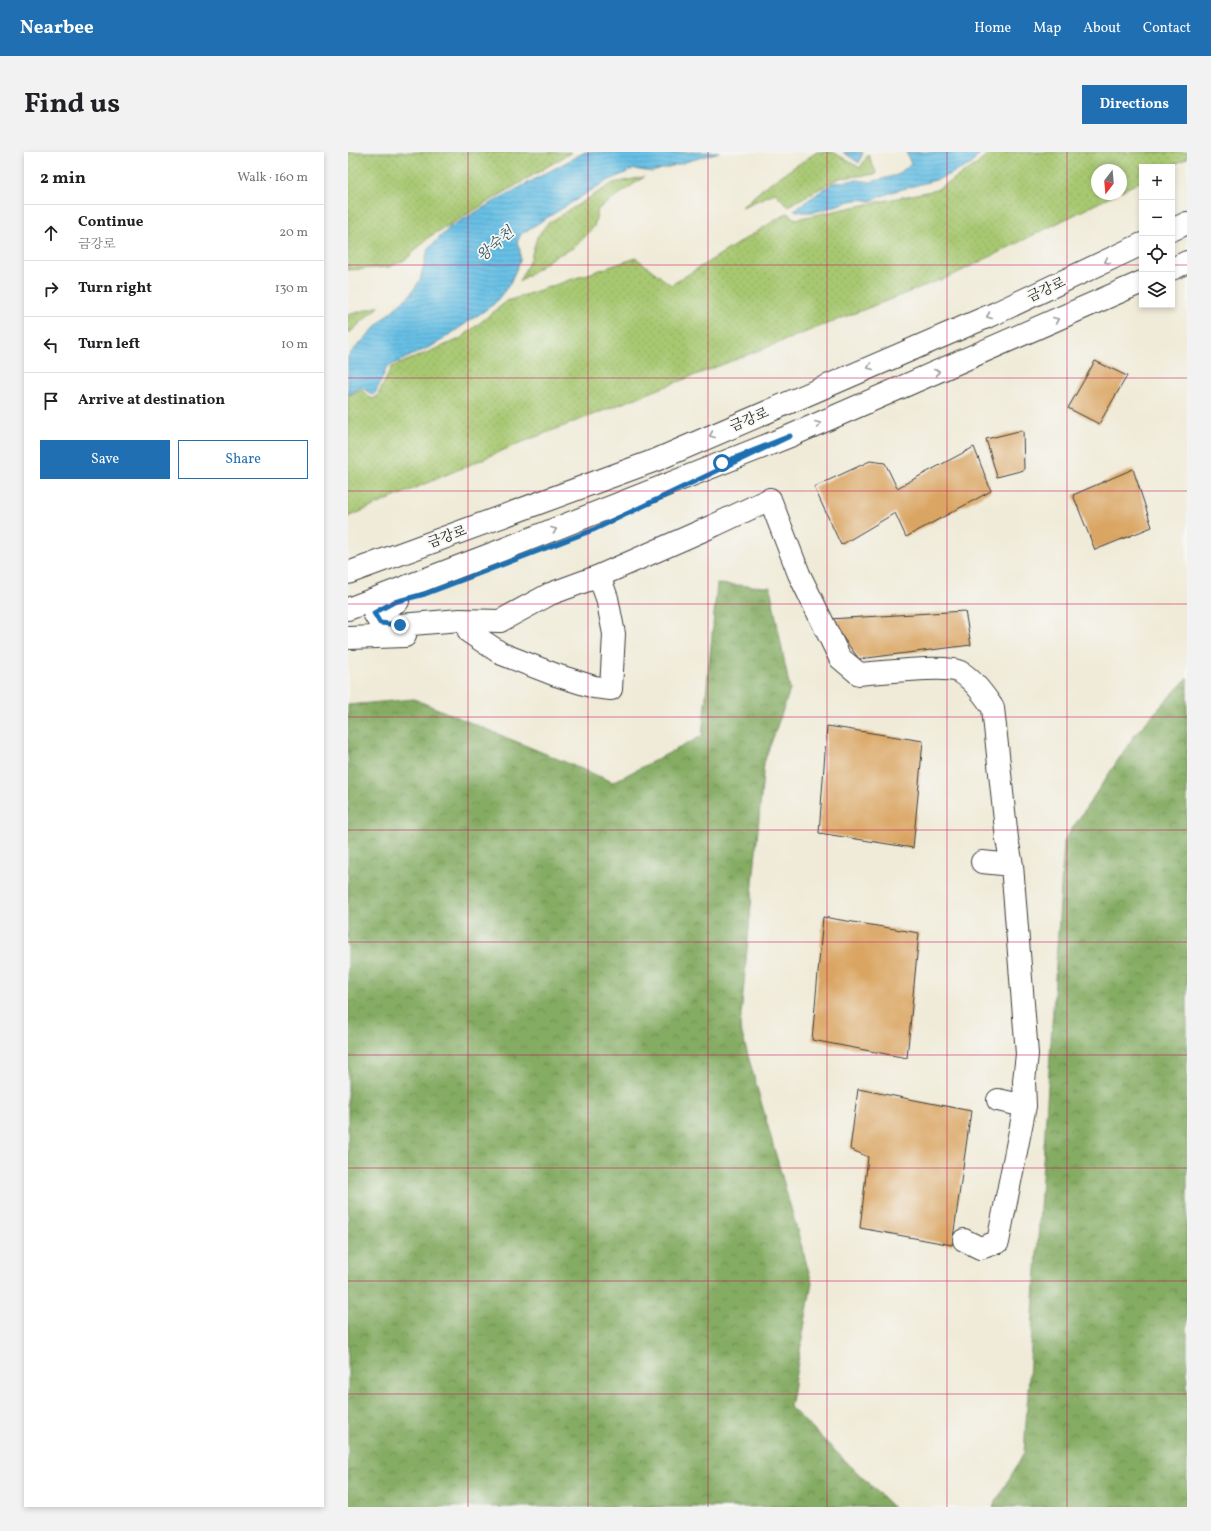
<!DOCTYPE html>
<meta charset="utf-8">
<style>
body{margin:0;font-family:Vollkorn,"Noto Serif KR",serif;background:#f2f2f2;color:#202124}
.controls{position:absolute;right:12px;top:12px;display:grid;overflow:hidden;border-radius:0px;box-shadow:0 2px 6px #0003}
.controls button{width:36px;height:36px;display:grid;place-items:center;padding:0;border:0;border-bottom:1px solid #e0e0e0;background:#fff;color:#202124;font:20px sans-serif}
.compass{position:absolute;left:743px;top:12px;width:36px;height:36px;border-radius:50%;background:#fff;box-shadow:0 2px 6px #0003;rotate:196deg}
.stop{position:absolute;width:12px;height:12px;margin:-9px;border:3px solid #1f6fb2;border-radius:50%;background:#fff}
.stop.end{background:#1f6fb2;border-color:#fff;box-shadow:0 1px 4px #0008}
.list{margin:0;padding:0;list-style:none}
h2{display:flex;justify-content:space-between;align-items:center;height:52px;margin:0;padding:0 16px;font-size:17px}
h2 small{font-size:13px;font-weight:400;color:#757577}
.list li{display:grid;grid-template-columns:26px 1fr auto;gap:12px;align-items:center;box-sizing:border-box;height:56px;padding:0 16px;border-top:1px solid #e0e0e0}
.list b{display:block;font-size:15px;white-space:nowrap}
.list p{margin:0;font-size:13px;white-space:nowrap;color:#757577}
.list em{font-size:13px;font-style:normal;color:#757577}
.actions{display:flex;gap:8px;padding:12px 16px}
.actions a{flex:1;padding:9px 0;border:1px solid #1f6fb2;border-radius:0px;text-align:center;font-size:14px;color:#1f6fb2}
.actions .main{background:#1f6fb2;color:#fff}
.icon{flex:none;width:22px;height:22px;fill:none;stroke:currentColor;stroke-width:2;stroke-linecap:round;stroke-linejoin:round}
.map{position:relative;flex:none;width:839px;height:1355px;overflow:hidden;border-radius:0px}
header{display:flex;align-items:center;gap:24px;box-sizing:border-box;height:56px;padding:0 20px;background:#1f6fb2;color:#fff}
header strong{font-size:19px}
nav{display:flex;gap:22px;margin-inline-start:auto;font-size:14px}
.intro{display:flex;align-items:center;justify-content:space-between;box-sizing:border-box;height:96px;padding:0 24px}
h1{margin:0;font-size:28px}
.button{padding:10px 18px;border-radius:0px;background:#1f6fb2;color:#fff;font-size:14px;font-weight:700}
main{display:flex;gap:24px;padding:0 24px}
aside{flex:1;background:#fff;border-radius:0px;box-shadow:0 2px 6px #0003}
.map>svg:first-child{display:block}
</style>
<header>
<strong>Nearbee</strong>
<nav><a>Home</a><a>Map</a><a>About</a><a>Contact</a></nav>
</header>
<div class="intro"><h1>Find us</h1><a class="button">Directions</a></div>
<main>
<aside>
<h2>2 min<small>Walk · 160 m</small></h2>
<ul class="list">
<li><svg class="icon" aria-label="ahead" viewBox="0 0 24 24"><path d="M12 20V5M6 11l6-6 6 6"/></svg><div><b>Continue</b><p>금강로</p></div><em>20 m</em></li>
<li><svg class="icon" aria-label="right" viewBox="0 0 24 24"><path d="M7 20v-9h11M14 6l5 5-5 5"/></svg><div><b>Turn right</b></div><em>130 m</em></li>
<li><svg class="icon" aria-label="left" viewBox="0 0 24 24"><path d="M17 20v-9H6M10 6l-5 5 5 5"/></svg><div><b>Turn left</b></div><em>10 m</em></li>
<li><svg class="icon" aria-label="arrive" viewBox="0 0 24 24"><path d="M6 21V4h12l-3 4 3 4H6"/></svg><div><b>Arrive at destination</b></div></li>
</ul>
<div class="actions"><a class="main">Save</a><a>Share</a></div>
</aside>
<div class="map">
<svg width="839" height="1355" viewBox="0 0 839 1355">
<defs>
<pattern id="grass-dots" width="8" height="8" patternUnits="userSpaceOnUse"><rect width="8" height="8" fill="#a7c871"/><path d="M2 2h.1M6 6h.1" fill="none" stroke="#8fab61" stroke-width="1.8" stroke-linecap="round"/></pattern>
<pattern id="forest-crowns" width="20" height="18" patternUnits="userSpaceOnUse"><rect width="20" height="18" fill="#85ac63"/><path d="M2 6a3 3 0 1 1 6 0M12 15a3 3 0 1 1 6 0" fill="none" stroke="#6c8b51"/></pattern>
<pattern id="water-rules" width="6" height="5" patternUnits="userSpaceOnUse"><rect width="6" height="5" fill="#67c0e5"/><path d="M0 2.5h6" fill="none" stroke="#59a4c4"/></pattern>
</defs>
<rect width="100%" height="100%" fill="#f6f6f2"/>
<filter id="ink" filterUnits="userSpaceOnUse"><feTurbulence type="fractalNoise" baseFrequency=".025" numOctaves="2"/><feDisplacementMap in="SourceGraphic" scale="8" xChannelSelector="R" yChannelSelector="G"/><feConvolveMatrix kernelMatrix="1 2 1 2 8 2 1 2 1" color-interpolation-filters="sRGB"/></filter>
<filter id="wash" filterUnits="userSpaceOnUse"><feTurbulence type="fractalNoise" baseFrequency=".012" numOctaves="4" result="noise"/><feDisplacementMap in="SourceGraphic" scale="16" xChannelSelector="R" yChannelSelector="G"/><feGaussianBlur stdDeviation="0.9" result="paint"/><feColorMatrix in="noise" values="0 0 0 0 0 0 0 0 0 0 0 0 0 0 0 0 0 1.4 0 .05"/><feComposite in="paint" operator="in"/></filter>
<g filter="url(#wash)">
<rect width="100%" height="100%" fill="#f0ebd8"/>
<path fill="url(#grass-dots)" stroke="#627246" d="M0,0H224L81,85L59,107L41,115L0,118Z
M469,0H485L512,16L520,3L529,22L491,26L440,54L427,41L394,55L419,33Z
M643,0H839V6L822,15H794V29L773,39V18H749V42H768L605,123L172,291L0,365V244L13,237L23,247L29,245L44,215L112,187L159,149L288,106L323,133L439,61L448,67L588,38L628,13Z
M296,25L250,57L246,75L227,95L204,106L171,130L183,106L189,85L199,72L265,31Z
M32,154L0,182V163Z"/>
<path fill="url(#forest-crowns)" stroke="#506440" d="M369,432L422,435L442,538L416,611L392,875L464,1131L442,1255L545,1355H0V553L66,547L265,630L354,584Z
M839,526V1355H645L676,1301L716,689L788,581Z"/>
<path fill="url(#water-rules)" stroke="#426e80" d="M237,0H371L304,20L286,17L255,31L173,82L169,90L172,98V109L161,133L146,152L88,192L39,215L28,240L25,243L13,235L0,243V204L37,165L62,143L72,128L80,97L102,75L152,46Z
M495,0H515L511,11Z
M558,0H633L627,7L624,12L591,27L544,40L522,49C501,41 472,68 446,58L485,31L509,28L523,30L549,23L563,12Z"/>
<g id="blocks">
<path fill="#daa562" d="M747,209L779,224L751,272L720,256Z
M675,278L676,318L649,325L638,287Z
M626,295L643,339L558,385L547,361L493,393L466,335L522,309L537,311L549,336Z
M785,317L804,375L747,398L725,343Z
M617,459L623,493L511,507L481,467Z
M479,574L575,589L565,696L471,681Z
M475,765L571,781L559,906L464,888Z
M510,937L623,959L604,1093L512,1076L520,1005L502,997Z"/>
</g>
</g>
<g filter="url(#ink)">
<use href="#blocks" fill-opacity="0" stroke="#3c3b38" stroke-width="1"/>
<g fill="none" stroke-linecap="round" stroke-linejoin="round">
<defs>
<path id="minor" d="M251,424L367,373L422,347L451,422L492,506L511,522C530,521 598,512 612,520C625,527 637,544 645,556L659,687L664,713L679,902L676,929L677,954L650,1090L632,1096L616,1088
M121,480L154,502L208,523L246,535L263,537L266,482L259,446L251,424L202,442L152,469
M634,710L664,713
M650,948L677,954"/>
<path id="major" d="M824,78L839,71
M824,117L839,110
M0,421L308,308L648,161L794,92
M50,449L26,461L32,471L52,473L112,468L152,469
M0,457L154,398L442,284L794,130
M0,486L57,484"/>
</defs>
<use href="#minor" stroke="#3c3b38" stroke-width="24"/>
<use href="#major" stroke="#3c3b38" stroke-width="24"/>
<use href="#minor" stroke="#fff" stroke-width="22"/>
<use href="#major" stroke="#fff" stroke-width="22"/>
</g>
<defs><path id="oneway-chevron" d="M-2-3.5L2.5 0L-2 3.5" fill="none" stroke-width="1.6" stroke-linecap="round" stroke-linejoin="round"/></defs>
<g stroke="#999">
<use href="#oneway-chevron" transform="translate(759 109) rotate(155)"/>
<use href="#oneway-chevron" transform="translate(641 164) rotate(157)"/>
<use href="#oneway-chevron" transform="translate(708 168) rotate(-23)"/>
<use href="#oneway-chevron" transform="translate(522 215) rotate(157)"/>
<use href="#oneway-chevron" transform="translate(589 220) rotate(-23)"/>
<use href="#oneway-chevron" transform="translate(470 272) rotate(-23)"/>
<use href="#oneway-chevron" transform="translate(364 283) rotate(157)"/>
<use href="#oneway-chevron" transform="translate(206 378) rotate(-22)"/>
</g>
</g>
<g fill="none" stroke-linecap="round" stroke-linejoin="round" filter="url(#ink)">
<path stroke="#1f6fb2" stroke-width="5" d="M52,473L32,471L26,461L46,450L77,442L245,378L442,284L374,311"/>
</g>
<path fill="none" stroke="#c2185b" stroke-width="1" stroke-opacity="0.55" d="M120,0V1355M240,0V1355M360,0V1355M479,0V1355M599,0V1355M719,0V1355M0,113H794M824,113H839M0,226H839M0,339H839M0,452H839M0,565H839M0,678H839M0,790H839M0,903H839M0,1016H839M0,1129H839M0,1242H839"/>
<g text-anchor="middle" stroke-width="3.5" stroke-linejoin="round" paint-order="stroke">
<g font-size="14" fill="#1c1c1c" stroke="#f6f6f2">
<text transform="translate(698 137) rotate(-25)" y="5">금강로</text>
<text transform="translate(401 267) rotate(-23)" y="5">금강로</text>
<text transform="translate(99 384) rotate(-20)" y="5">금강로</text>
</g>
<g font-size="15" font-style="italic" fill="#365562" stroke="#f6f6f2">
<text transform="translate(147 92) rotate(-41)" y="5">왕숙천</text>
</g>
</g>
</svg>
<div class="controls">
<button>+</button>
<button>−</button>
<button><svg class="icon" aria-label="locate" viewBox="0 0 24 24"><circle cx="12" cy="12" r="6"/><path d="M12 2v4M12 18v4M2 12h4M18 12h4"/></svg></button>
<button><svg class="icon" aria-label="layers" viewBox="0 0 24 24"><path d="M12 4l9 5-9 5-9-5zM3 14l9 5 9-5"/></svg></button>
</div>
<svg class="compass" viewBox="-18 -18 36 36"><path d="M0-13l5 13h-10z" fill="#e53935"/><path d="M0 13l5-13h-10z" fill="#757577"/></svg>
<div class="stop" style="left:374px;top:311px"></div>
<div class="stop end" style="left:52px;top:473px"></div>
</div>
</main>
